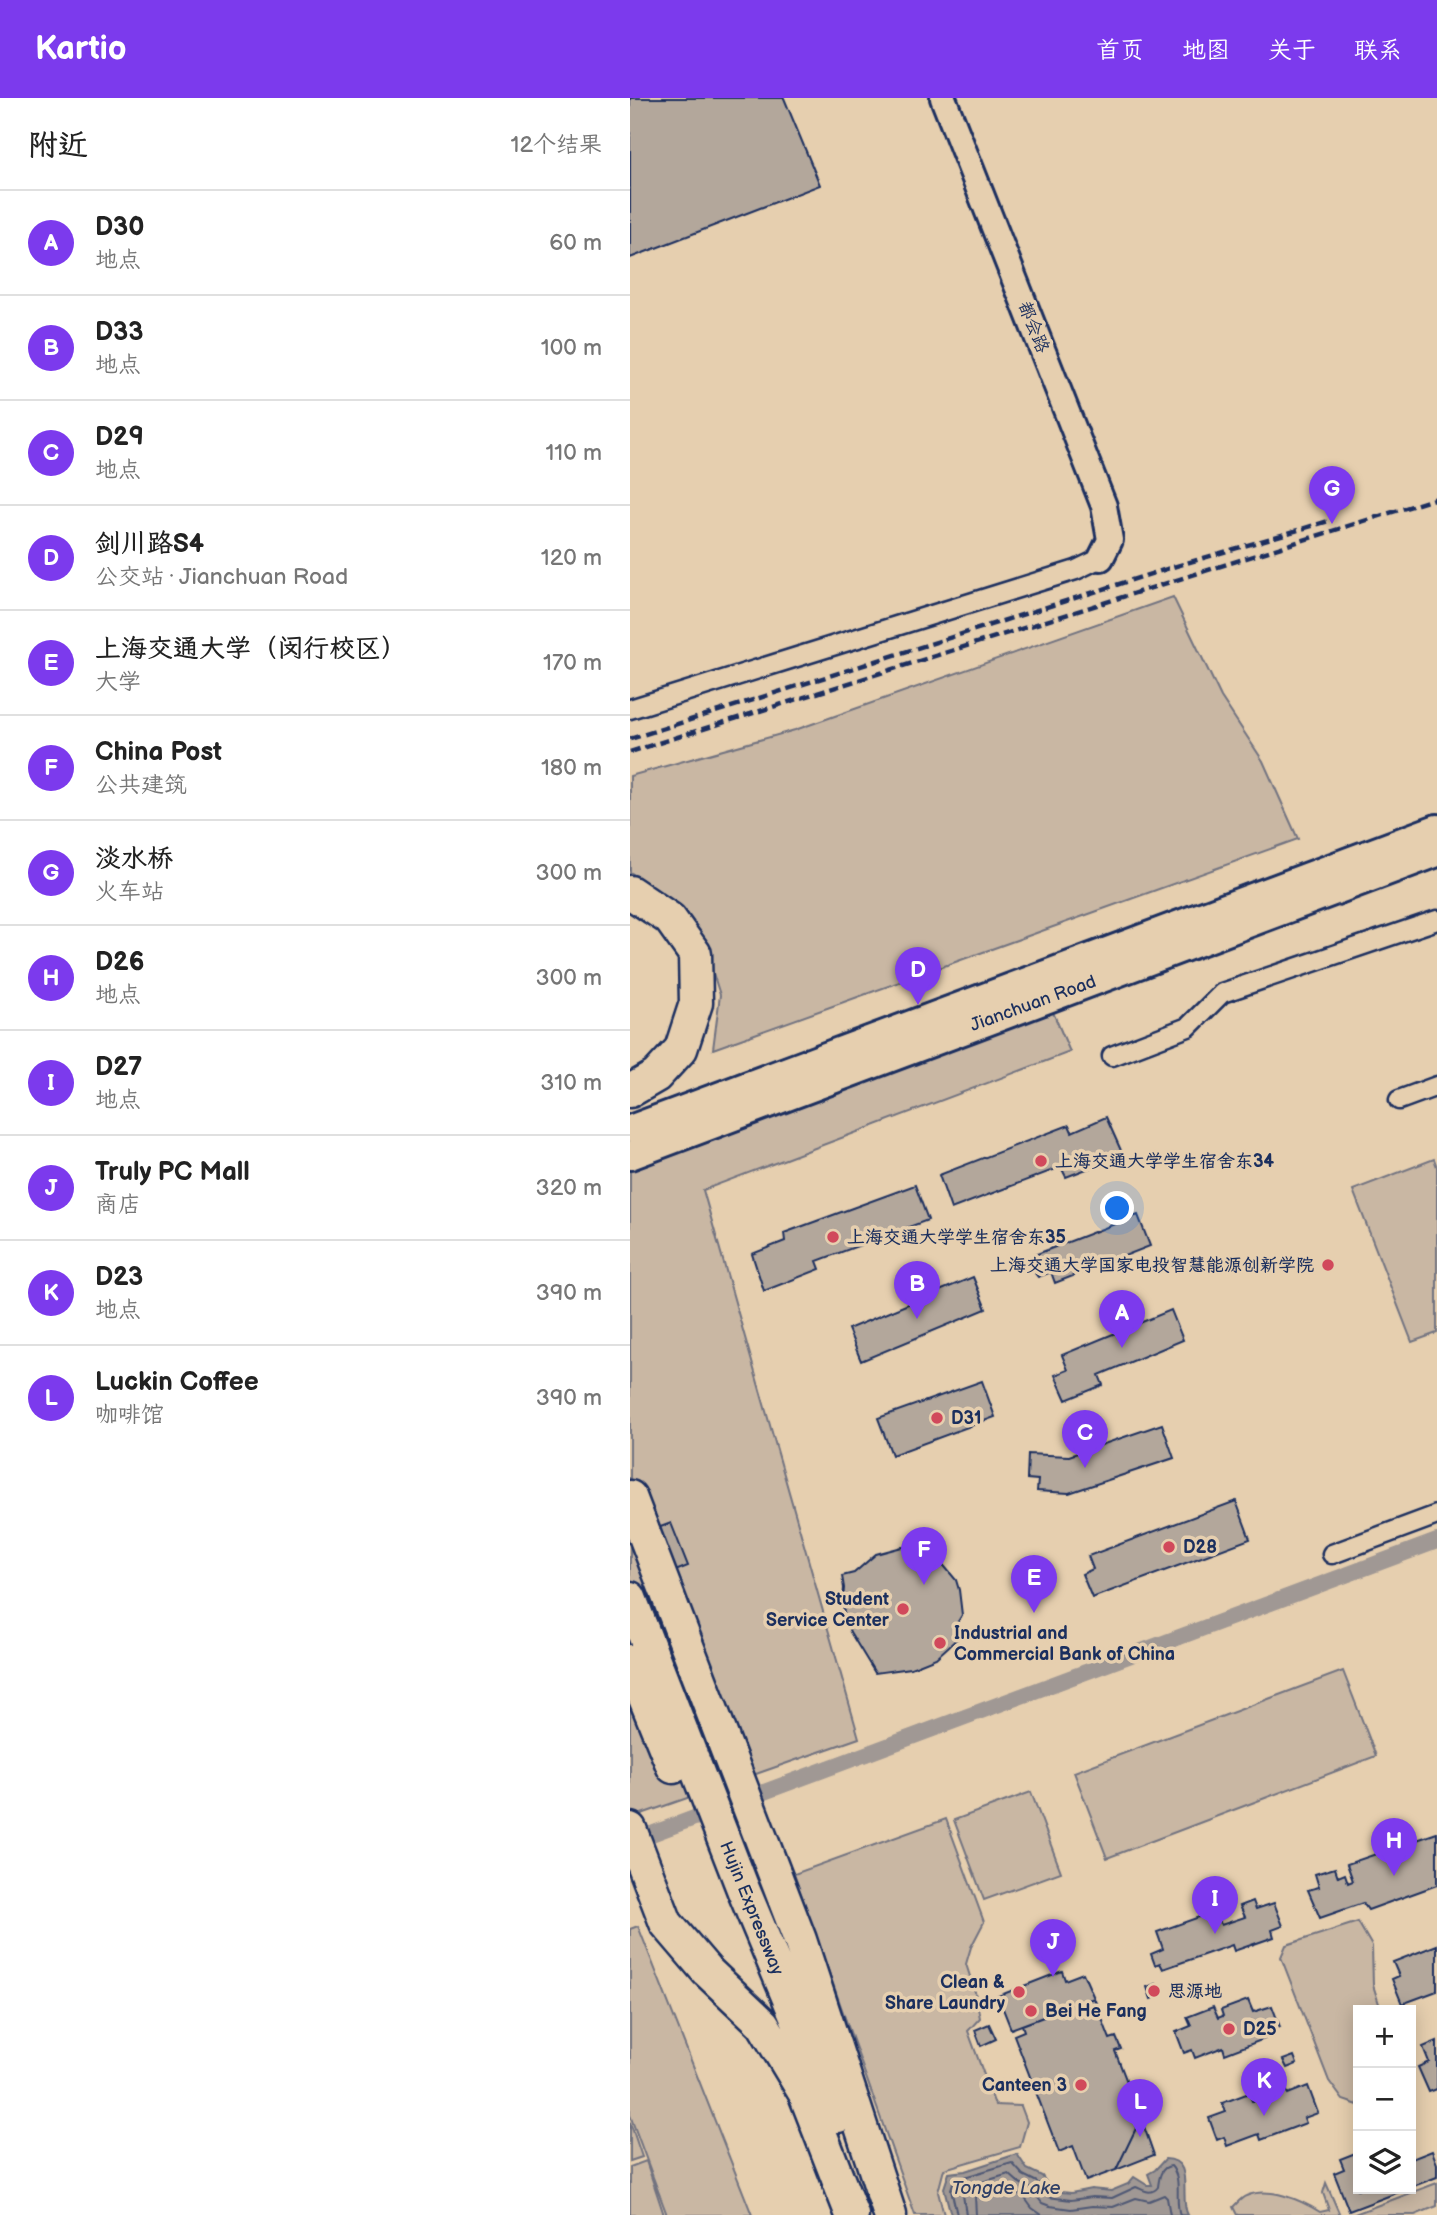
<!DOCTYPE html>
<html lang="zh">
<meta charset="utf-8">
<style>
body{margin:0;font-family:"Balsamiq Sans","LXGW WenKai TC",sans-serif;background:#f6f6f6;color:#222}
.controls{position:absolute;right:21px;bottom:21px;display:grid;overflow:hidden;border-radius:0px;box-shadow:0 4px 18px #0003}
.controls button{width:63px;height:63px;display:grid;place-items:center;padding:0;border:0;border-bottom:2px solid #e0e0e0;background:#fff;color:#222;font:35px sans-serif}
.you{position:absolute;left:488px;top:1111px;width:24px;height:24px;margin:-18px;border:5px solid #fff;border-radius:50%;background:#1a73e8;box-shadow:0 0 0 10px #1a73e833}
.badge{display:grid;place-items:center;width:46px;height:46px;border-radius:50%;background:#7c3aed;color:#fff;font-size:23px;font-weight:700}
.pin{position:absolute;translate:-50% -58px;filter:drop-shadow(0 2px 4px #0008)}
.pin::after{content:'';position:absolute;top:37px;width:24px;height:21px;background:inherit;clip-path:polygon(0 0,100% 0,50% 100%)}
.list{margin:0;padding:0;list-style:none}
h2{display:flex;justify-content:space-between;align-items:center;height:91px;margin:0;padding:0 28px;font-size:30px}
h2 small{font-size:23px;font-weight:400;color:#767676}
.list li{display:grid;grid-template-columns:46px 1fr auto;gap:21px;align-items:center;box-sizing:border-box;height:105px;padding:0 28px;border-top:2px solid #e0e0e0}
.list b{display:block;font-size:26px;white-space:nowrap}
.list p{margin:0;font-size:23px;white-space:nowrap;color:#767676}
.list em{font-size:23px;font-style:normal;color:#767676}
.icon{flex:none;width:38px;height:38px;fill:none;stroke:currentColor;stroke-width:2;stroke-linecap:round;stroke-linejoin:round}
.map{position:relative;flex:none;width:807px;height:2117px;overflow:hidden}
header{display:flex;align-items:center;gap:42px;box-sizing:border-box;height:98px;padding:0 35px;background:#7c3aed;color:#fff}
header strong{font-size:33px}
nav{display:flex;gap:38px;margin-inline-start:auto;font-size:24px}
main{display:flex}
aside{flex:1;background:#fff}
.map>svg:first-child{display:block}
</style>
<header>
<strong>Kartio</strong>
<nav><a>首页</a><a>地图</a><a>关于</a><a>联系</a></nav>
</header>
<main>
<aside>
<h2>附近<small>12个结果</small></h2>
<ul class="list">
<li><span class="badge">A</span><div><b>D30</b><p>地点</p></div><em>60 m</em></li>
<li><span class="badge">B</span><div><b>D33</b><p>地点</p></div><em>100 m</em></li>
<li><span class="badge">C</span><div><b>D29</b><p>地点</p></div><em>110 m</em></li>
<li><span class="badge">D</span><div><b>剑川路S4</b><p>公交站 · Jianchuan Road</p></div><em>120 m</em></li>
<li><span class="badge">E</span><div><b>上海交通大学（闵行校区）</b><p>大学</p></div><em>170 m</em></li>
<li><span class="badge">F</span><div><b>China Post</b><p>公共建筑</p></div><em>180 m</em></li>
<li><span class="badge">G</span><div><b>淡水桥</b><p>火车站</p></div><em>300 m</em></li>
<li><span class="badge">H</span><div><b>D26</b><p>地点</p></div><em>300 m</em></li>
<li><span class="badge">I</span><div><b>D27</b><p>地点</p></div><em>310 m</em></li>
<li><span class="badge">J</span><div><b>Truly PC Mall</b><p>商店</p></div><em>320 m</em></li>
<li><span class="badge">K</span><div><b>D23</b><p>地点</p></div><em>390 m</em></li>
<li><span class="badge">L</span><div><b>Luckin Coffee</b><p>咖啡馆</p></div><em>390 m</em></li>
</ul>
</aside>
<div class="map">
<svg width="807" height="2117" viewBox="0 0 807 2117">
<rect width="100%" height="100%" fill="#e6cfaf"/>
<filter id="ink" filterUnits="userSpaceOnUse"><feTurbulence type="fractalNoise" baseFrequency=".0143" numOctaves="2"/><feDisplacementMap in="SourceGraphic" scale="14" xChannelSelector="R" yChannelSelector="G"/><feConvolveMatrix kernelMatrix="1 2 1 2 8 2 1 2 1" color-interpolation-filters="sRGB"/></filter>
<g filter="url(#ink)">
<path fill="#c9b7a3" stroke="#727380" stroke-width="2" d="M543,499L591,599L633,663L668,741L83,951L90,897L71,837L43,805L0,774V678L165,632Z
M422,912L440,954L73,1092L229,1640L0,1720V1071Z
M804,1061L807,1069V1235L782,1244L723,1092Z
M713,1573L746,1658L477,1760L444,1674Z
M401,1694L431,1774L354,1802L324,1722Z
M316,1721L354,1824L341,1849L336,1866L345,1894L350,1920L338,1933L365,2007L391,2008L397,2024L390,2049L314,2071L308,2094L314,2117H285L164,1776Z
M728,1824L742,1848L743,1887L751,1912H728V2007L713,2002L699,1983L651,1859L656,1847Z
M8,1828L122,2117H37L0,2017V1831Z
M0,2024L12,2059L0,2063Z
M16,2063L34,2117H0V2069Z
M696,2085L710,2117H607L603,2109C607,2105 612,2099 616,2098C639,2088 671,2102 690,2114L699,2112L693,2095Z
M807,2085V2108L785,2117H722Z"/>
<path fill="#a09894" stroke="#6b6e7e" stroke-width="2" d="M387,2056L397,2071L412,2078L422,2093L441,2095L461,2091L481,2093L498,2086L504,2079L517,2087H522L518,2076L525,2072L535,2061C566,2061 548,2100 558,2117H321L314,2090L319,2075L335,2073Z"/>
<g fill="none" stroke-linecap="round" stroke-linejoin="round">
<path stroke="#505974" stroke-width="2" d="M327,2117L321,2091L324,2082L382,2065L393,2077L407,2084L418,2099L441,2102L462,2099L482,2100L506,2089C514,2092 521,2098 528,2089C529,2081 530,2069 541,2068C553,2081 544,2101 550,2117
M336,2117L332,2090L379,2076L388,2084L401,2091L412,2105L420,2108L441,2111L462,2108L483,2109L506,2100L519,2103L534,2097L537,2100L540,2117
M346,2117L345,2098L375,2088L394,2099L402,2110L412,2117"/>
<path stroke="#a09894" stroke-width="16" d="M0,1744L807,1443"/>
</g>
<path fill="#b3a79b" stroke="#1b2f5e" stroke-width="2" d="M0,0H154L190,87L0,160Z
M476,1019L493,1057L436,1079L431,1069L321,1111L309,1077L439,1027L442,1034Z
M285,1087L298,1122L187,1163L190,1171L134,1193L122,1156L155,1143L154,1135Z
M508,1117L520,1148L425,1185L421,1174L408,1179L394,1161Z
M343,1179L356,1211L231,1263L218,1231Z
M541,1212L553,1242L469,1277L473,1287L436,1302L425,1277L438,1272L432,1257Z
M352,1283L365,1319L262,1357L248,1320Z
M532,1326L544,1360L439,1395L407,1393L408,1382L397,1381L398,1356L439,1358Z
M606,1403L620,1441L462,1500L452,1476L463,1471L458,1458Z
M41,1425L58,1468L18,1484L1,1440Z
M303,1444L310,1463L326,1482L329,1492L332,1517L326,1527L329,1539L306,1560L281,1570L245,1575L220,1534L214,1519L213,1502L214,1490L212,1478L224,1475L246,1456L272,1449L286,1451Z
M807,1735V1787L738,1812L733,1805L690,1820L678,1792L689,1789L685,1776L705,1770L708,1779L715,1776L718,1785L723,1783L717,1766Z
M623,1803L626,1811L644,1805L653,1828L642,1832L644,1839L604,1853L602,1847L533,1871L530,1865L525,1867L521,1856L533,1851L527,1834L586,1813L591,1827L615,1819L610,1808Z
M807,1847V1893L772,1906L762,1881L769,1878L763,1864Z
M432,1873L435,1882L453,1875L464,1900L381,1931L368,1898Z
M526,1886L530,1897L521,1901L517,1889Z
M464,1900L480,1941L486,1939L491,1951L485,1953L511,2020L486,2072L456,2083L443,2048L429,2054L384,1937L394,1933L392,1927Z
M618,1902L623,1914L642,1908L650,1929L640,1933L642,1938L595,1956L593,1949L565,1960L562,1952L554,1955L546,1934L561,1928L557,1919L583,1909L588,1920L593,1918L591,1912Z
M359,1926L366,1941L351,1948L345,1932Z
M807,1943V1991L799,1994L788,1969L799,1964L793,1949Z
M664,1958L667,1966L657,1970L653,1962Z
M653,1984L658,1996L678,1988L688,2015L674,2020L676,2025L631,2042L629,2036L597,2048L594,2039L587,2042L579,2020L596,2014L592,2005L619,1995L622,2003H625L622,1995Z
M511,2020L524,2057L486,2072Z
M802,2053L807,2066V2079L781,2089V2057L782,2061Z
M728,2054V2091H777L719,2113L704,2075L714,2071L710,2061Z"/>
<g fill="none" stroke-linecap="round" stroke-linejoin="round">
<defs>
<path id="street" d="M0,611L446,472L471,460
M482,958L558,929L592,895L807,822
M769,1002L807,988
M702,1456L807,1417"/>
<path id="secondary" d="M313,0L474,408L480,442L471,460"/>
<path id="primary" d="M0,1031L807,730
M0,1058L807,755"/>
<path id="highway" d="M0,794L40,821L65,856L66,905L51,951L26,978L0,993
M0,1399L170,1842L260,2117
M0,1500L113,1791L208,2018
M0,1563L43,1669
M0,1731L36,1825L77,1873L133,1926L174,1994
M166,1973L222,2117"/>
</defs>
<use href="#street" stroke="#1b2f5e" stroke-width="23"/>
<use href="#secondary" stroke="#1b2f5e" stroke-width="30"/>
<use href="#primary" stroke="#1b2f5e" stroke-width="32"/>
<use href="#highway" stroke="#1b2f5e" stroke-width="37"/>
<use href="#street" stroke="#e6cfaf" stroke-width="18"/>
<use href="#secondary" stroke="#e6cfaf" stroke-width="24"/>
<use href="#primary" stroke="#e6cfaf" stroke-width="26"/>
<use href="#highway" stroke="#e6cfaf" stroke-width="32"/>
<path stroke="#1b2f5e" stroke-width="4.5" stroke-dasharray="10 5" stroke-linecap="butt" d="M0,641L543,469L702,422
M0,654L807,400"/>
</g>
</g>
<g fill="#d1495b" stroke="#e6cfaf" stroke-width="2.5">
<circle cx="411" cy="1063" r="7"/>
<circle cx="203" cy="1139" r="7"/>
<circle cx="698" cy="1167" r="7"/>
<circle cx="307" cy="1320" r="7"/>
<circle cx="539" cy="1449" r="7"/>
<circle cx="273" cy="1511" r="7"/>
<circle cx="310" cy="1545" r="7"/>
<circle cx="524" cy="1893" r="7"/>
<circle cx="389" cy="1894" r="7"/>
<circle cx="401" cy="1913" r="7"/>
<circle cx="599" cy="1931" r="7"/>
<circle cx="451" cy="1987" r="7"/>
</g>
<g text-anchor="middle" stroke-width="7" stroke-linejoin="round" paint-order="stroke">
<g font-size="18" fill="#1b2f5e" stroke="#e6cfaf">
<text transform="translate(404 229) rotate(68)" y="6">都会路</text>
<text transform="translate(403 905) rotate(-20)" y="6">Jianchuan Road</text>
<text transform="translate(122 1810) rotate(68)" y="6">Hujin Expressway</text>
</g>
<g font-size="18" font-weight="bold" fill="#1b2f5e" stroke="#e6cfaf" text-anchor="start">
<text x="425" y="1069">上海交通大学学生宿舍东34</text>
<text x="217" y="1145">上海交通大学学生宿舍东35</text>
<text x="684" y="1173" text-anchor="end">上海交通大学国家电投智慧能源创新学院</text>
<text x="321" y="1326">D31</text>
<text x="553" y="1455">D28</text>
<text x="259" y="1507" text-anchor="end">Student<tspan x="259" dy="21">Service Center</tspan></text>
<text x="324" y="1541">Industrial and<tspan x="324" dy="21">Commercial Bank of China</tspan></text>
<text x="375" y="1890" text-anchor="end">Clean &amp;<tspan x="375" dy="21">Share Laundry</tspan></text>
<text x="538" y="1899">思源地</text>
<text x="415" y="1919">Bei He Fang</text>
<text x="613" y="1937">D25</text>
<text x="437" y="1993" text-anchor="end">Canteen 3</text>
</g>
<g font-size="19" font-style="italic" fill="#2f3f66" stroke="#e6cfaf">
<text x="376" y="2096">Tongde Lake</text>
</g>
</g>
</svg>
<div class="controls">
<button>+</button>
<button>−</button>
<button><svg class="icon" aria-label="layers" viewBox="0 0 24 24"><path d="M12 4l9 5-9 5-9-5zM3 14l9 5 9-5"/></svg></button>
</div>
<div class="you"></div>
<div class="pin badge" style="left:492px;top:1250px">A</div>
<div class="pin badge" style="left:287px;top:1221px">B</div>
<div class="pin badge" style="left:455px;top:1370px">C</div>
<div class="pin badge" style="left:288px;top:907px">D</div>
<div class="pin badge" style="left:404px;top:1515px">E</div>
<div class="pin badge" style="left:294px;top:1487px">F</div>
<div class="pin badge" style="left:702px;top:426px">G</div>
<div class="pin badge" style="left:764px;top:1778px">H</div>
<div class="pin badge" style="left:585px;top:1836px">I</div>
<div class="pin badge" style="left:423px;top:1879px">J</div>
<div class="pin badge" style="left:634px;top:2018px">K</div>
<div class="pin badge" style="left:510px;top:2039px">L</div>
</div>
</main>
